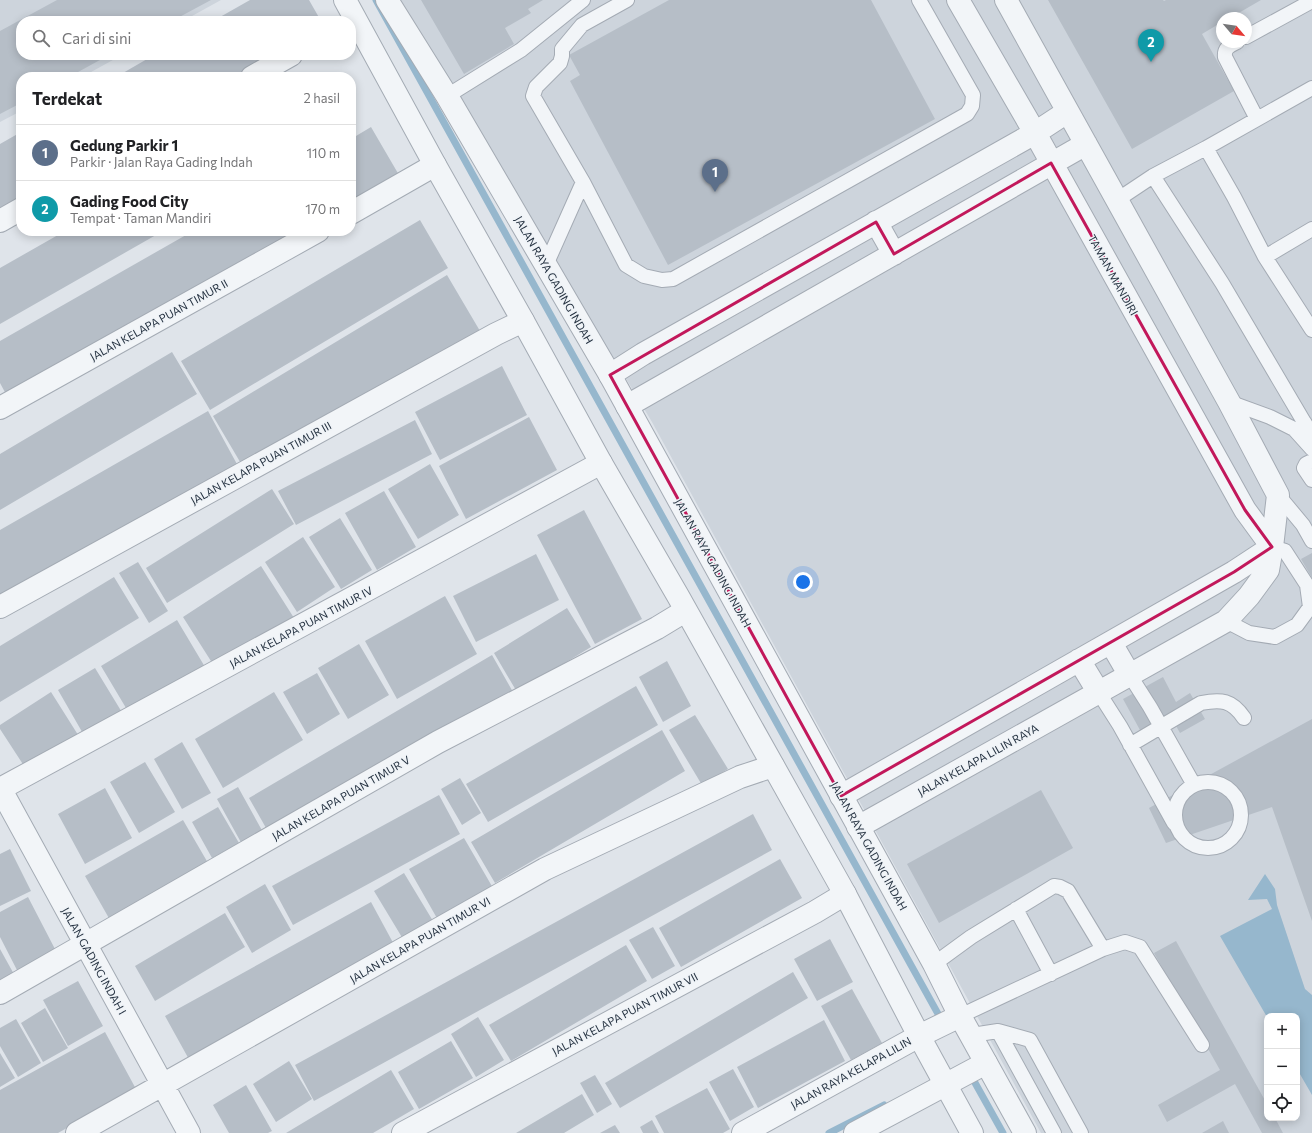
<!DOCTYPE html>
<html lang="id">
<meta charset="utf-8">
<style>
body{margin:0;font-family:Commissioner,sans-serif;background:#f6f6f6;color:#202124}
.controls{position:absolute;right:12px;bottom:12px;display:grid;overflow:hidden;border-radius:8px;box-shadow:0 2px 10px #0003}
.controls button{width:36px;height:36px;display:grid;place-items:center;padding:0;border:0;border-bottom:1px solid #e0e0e0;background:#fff;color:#202124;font:20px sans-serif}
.compass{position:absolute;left:1216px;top:12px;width:36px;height:36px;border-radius:50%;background:#fff;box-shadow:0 2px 10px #0003;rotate:119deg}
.you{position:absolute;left:803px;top:582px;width:14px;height:14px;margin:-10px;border:3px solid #fff;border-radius:50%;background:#1a73e8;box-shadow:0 0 0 6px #1a73e833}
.badge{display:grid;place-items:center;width:26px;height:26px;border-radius:50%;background:#b45309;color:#fff;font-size:13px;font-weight:700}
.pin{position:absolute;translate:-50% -33px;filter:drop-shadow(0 1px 2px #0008)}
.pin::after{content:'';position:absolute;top:21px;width:14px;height:12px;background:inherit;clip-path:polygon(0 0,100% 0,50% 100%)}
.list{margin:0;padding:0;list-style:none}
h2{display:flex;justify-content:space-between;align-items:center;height:52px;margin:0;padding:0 16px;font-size:17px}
h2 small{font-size:13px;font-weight:400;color:#757577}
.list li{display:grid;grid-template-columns:26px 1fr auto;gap:12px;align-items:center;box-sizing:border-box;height:56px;padding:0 16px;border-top:1px solid #e0e0e0}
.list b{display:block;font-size:15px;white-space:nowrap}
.list p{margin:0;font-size:13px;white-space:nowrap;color:#757577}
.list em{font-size:13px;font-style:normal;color:#757577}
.icon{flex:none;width:22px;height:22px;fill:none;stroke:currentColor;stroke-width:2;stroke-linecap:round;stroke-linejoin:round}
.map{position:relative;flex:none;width:1312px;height:1133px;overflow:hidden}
.search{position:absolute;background:#fff;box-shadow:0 2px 10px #0003;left:16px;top:16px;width:340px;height:44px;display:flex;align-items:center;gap:10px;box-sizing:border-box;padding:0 14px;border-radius:16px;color:#757577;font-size:15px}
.panel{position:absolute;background:#fff;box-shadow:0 2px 10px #0003;left:16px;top:72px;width:340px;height:164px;border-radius:16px}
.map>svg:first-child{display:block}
</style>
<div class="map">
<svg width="1312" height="1133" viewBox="0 0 1312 1133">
<rect width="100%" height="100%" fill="#dfe4ea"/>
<path fill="#cdd4dc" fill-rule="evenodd" d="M0,0H221L183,21H21V55H122L82,77H21V111L0,122Z
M399,0H1312V1133H1041L652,422ZM1222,18H1246V42H1222ZM1267,1016H1297V1118H1267Z"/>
<path fill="#96b7cd" d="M1265,874L1275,889L1277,905L1305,989L1312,995V1095L1297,1069V1016L1267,1017L1220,936L1272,909L1267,899L1248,900Z"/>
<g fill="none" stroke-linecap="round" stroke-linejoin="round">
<path stroke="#96b7cd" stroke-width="7" d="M376,0L942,1021
M974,1081L1003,1133
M829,1133L884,1105"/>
</g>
<path fill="#b6bec7" d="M57,0H211L172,21H21V55H109L69,77H21V103L0,114V31Z
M250,0H309L321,21H213Z
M421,0H543L528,9L531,13L505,28L514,44L464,74Z
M669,0H871L935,119L668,265L570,81L580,75L569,55Z
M1048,0H1163L1164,1L1166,0H1261L1230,18H1222V22L1202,34L1234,91L1132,149Z
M154,55H283L245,77H116Z
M371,127L399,175L351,204V139Z
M21,132V207L0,219V144Z
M420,220L448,268L210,410L181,361Z
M65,231H163L0,324V268Z
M193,231H296L7,396L0,383V341Z
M447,275L480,331L246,472L213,416Z
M172,352L197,394L0,510V454Z
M502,366L527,415L440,460L415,412Z
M208,411L238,466L0,602V530Z
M529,417L557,470L466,519L439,466Z
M415,420L432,454L296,525L278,491Z
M430,464L459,515L418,539L388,489Z
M272,489L294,524L167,603L146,568Z
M384,491L416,547L377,570L345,513Z
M584,510L642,619L595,644L537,535Z
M340,518L372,570L341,589L309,537Z
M303,537L335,587L297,612L265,562Z
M1312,553V578L1301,559Z
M536,554L559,600L476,642L453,596Z
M138,562L168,611L149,623L119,573Z
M261,566L294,618L216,669L183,617Z
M114,577L139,618L0,702V646Z
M445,596L477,654L397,699L365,641Z
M567,608L591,647L517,692L494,653Z
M177,620L205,667L129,713L101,666Z
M359,644L389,695L348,719L318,668Z
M492,655L513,692L270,835L249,798Z
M667,661L691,706L663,722L639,677Z
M95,668L123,714L85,737L58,690Z
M317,673L340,714L307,734L283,692Z
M1163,677L1176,702L1190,693L1205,719L1180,733L1175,724L1146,741L1123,699Z
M636,686L658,725L488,822L466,784Z
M51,692L80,738L28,772L0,729V725Z
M274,692L303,740L223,788L195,739Z
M695,715L728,769L702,785L669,730Z
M1312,719V921L1272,807L1166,843L1149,808Z
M662,730L685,771L495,883L471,842Z
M182,742L211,793L182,809L154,759Z
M145,762L175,812L139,833L110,782Z
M460,778L481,813L462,825L441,789Z
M238,787L264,834L243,846L217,799Z
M105,788L132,838L85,864L58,814Z
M1041,790L1073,848L939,923L907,864Z
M439,795L460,834L293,925L272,886Z
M218,807L239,843L212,858L192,822Z
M753,814L772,850L314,1101L295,1065Z
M183,820L208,863L110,920L85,876Z
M464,838L493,888L438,920L409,869Z
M10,849L31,891L0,906V854Z
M780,859L802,898L681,967L659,928Z
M404,873L433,921L403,939L374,891Z
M265,884L291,930L252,953L226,907Z
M28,897L56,951L18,972L0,937V912Z
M371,902L397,950L191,1063L165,1016Z
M225,913L245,947L155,1001L135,966Z
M653,927L675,966L652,979L629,940Z
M830,939L853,982L817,1001L794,959Z
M1176,941L1267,1104V1118H1275L1283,1133H1262L1235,1084L1167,1122L1158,1105L1220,1070L1154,953Z
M626,945L647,981L511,1061L489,1025Z
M0,949L15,976L0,984Z
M793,972L808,998L620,1108L605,1083Z
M78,981L103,1026L68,1046L43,1000Z
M852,989L882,1043L851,1060L821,1006Z
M45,1008L68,1048L43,1062L21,1023Z
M478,1017L504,1060L476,1077L451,1034Z
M16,1019L41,1063L18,1077L0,1046V1028Z
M824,1020L845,1061L758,1108L737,1067Z
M105,1032L136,1089L58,1133H0V1090Z
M451,1041L473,1078L419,1109L398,1072Z
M0,1053L15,1078L0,1087Z
M289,1061L312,1099L276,1122L253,1084Z
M733,1069L754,1107L730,1121L709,1082Z
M391,1070L414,1109L373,1133H286Z
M595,1075L612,1104L597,1113L580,1083Z
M246,1085L272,1131L268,1133H229L213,1105Z
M707,1088L730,1129L723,1133H664L655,1116Z
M582,1094L594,1115L564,1133H516Z
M652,1120L659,1133H643L640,1127Z
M1223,1121L1229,1133H1202Z
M615,1125L620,1133H600Z"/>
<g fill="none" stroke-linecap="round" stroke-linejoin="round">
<defs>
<path id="service" d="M627,0L582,25L562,49V56L560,63L536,87L533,96L583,182L626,265L644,276L662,280L673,279L967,114L972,106L973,95L919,0
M1246,37L1312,1
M1237,42C1229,46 1224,48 1225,57L1257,119
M447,96L521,50L583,0
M1206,148L1234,197L1265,257L1312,330
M1153,176L1222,283L1304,422L1312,434
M1117,200L1153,176L1206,148L1312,88
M1265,257L1312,229
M546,265L583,182
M1229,402L1270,417L1294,429L1312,449
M1312,461L1306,464L1304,468L1312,480
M1278,495L1303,525L1312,541
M1226,621L1249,633L1275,637L1297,625L1310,607L1307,585L1285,551L1272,547
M1129,674L1150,707L1194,785
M1099,693L1120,726L1174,823
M1130,745L1201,703C1221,699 1232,700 1244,718
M1175 815a33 33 0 1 1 66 0a33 33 0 1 1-66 0Z
M1016,909L1051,974
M1103,949L1125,942L1140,947L1202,1045
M934,964L971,937L1054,886L1060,887L1068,891L1103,949L960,1016
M998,1031L1054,1133
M972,1035L998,1031L1030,1040L1081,1133"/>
<path id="minor" d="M958,0L1035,133L1245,510L1272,547
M252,77L291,55
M351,213L435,165
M0,221L21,209
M876,222L894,254
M610,375L643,354L1035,133L1067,112
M627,406L1086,144
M0,408L318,231
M0,607L496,334L523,321
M1111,643L1129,674
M1079,660L1099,693
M0,788L189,1133
M0,789L601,463
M841,796L1234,572L1272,547
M858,827L1226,621L1249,596L1268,570L1272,547L1278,495L1229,402L1006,0
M0,993L438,742L657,628L685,611
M77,1133L545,869L740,777L773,766
M403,1133L815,912L845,894
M743,1133L919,1036L960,1016
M855,1133L986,1063"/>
<path id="tertiary" d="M345,0L435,165L523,321L601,463L678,596L845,894L919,1036L972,1133
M387,0L447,96L610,375L934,964L960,1016L1025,1133"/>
</defs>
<use href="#service" stroke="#a4abb4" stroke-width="16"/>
<use href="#minor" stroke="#a4abb4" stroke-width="24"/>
<use href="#tertiary" stroke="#a4abb4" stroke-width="24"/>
<use href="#service" stroke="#f2f5f8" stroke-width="14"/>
<use href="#minor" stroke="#f2f5f8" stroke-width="22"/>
<use href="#tertiary" stroke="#f2f5f8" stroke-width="22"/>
</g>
<path fill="none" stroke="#c2185b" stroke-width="3" stroke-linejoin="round" d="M1051,163L1245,510L1272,547L1234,572L841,796L610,375L876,222L894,254Z"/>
<g text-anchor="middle" stroke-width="3" stroke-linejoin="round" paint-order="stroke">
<g font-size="11" fill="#263342" stroke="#eff3f7">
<text transform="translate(1113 275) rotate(61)" y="4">TAMAN MANDIRI</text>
<text transform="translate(554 280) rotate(60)" y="4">JALAN RAYA GADING INDAH</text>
<text transform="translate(159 320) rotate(-29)" y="4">JALAN KELAPA PUAN TIMUR II</text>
<text transform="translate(261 463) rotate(-29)" y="4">JALAN KELAPA PUAN TIMUR III</text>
<text transform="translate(713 563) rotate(61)" y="4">JALAN RAYA GADING INDAH</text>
<text transform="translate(301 627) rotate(-28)" y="4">JALAN KELAPA PUAN TIMUR IV</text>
<text transform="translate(978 760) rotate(-29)" y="4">JALAN KELAPA LILIN RAYA</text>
<text transform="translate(341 798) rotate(-30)" y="4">JALAN KELAPA PUAN TIMUR V</text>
<text transform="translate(869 846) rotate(61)" y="4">JALAN RAYA GADING INDAH</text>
<text transform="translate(420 940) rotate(-30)" y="4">JALAN KELAPA PUAN TIMUR VI</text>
<text transform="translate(94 961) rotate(61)" y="4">JALAN GADING INDAH I</text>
<text transform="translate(625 1014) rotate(-28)" y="4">JALAN KELAPA PUAN TIMUR VII</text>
<text transform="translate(851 1073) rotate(-29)" y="4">JALAN RAYA KELAPA LILIN</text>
</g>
</g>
</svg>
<div class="controls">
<button>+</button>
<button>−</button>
<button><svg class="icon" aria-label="locate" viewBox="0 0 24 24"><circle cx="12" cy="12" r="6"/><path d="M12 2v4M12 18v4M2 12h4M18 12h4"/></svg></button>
</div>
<svg class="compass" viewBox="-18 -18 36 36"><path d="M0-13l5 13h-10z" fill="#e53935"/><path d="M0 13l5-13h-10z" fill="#757577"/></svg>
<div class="you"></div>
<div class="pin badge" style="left:715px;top:192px;background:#5c6f8a">1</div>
<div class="pin badge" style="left:1151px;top:62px;background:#0f9aa8">2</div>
<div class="search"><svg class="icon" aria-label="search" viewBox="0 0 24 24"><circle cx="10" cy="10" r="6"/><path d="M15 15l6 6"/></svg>Cari di sini</div>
<section class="panel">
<h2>Terdekat<small>2 hasil</small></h2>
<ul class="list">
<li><span class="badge" style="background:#5c6f8a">1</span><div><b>Gedung Parkir 1</b><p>Parkir · Jalan Raya Gading Indah</p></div><em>110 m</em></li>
<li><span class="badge" style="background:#0f9aa8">2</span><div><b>Gading Food City</b><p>Tempat · Taman Mandiri</p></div><em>170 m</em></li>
</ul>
</section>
</div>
